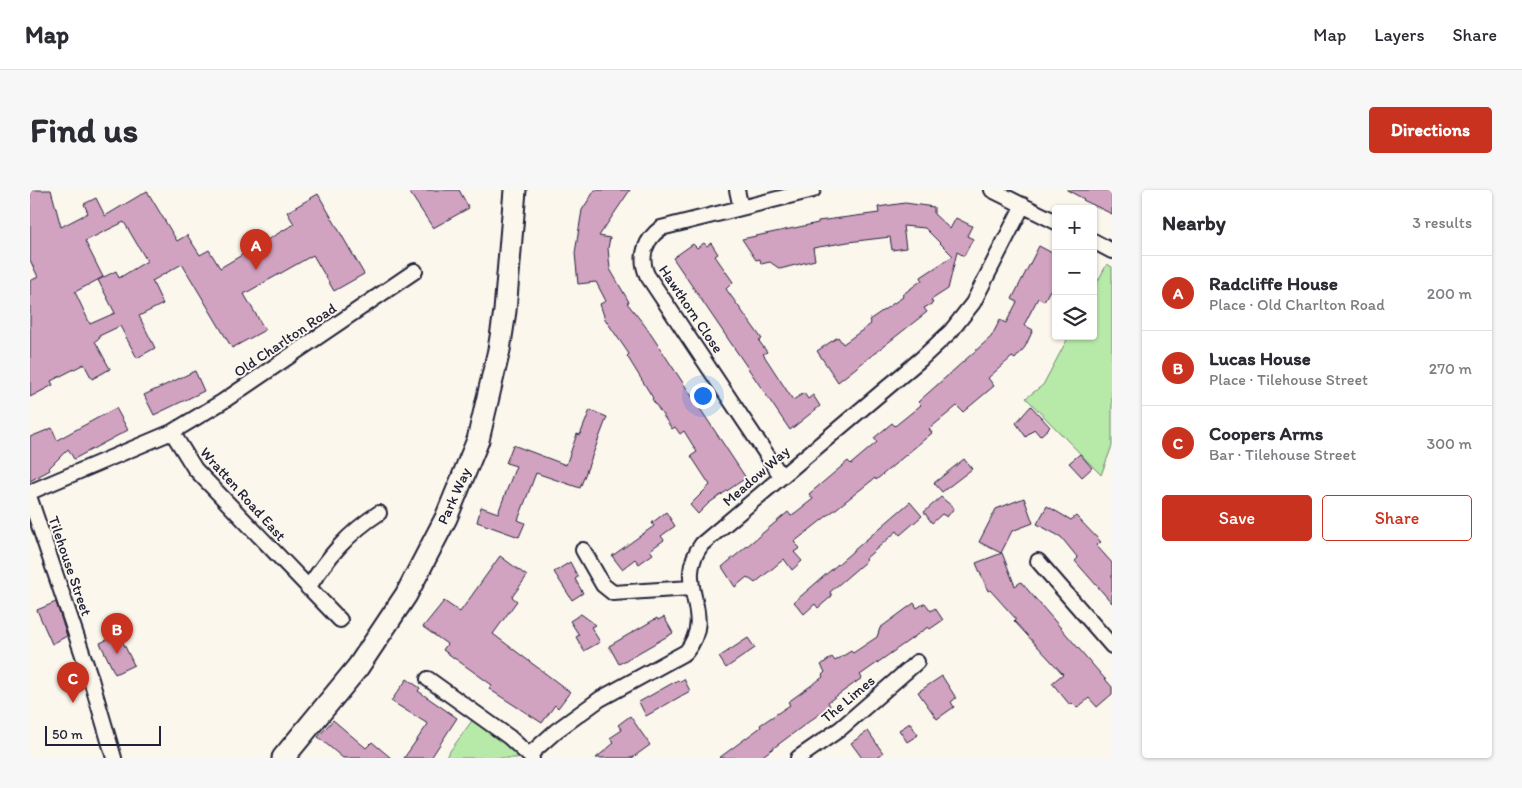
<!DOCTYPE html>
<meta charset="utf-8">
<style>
body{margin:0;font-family:Itim,sans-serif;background:#f7f7f7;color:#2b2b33}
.controls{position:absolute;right:15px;top:15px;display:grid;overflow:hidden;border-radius:5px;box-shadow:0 1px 4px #0004}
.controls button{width:45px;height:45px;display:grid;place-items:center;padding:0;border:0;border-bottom:1px solid #e1e1e2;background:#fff;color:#2b2b33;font:25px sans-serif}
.scale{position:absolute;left:15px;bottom:12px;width:116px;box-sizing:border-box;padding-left:5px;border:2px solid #22223b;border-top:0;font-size:14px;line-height:18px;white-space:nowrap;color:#22223b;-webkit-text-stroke:4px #fbf7ec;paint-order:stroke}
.you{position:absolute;left:672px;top:205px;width:18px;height:18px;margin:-12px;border:4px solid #fff;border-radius:50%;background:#1a73e8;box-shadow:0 0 0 8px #1a73e833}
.badge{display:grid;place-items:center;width:32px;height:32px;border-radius:50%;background:#c8321e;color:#fff;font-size:16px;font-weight:700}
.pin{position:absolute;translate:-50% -41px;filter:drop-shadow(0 1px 2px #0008)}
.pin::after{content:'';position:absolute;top:26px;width:18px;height:15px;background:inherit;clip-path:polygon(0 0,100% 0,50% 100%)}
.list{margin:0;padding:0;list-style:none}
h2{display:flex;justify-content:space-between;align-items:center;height:65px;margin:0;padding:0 20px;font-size:21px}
h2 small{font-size:16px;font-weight:400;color:#7c7c81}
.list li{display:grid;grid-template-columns:32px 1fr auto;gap:15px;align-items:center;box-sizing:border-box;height:75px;padding:0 20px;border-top:1px solid #e1e1e2}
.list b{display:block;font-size:19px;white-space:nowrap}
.list p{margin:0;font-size:16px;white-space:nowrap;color:#7c7c81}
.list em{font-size:16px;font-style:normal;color:#7c7c81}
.actions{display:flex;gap:10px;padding:15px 20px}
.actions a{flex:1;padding:11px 0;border:1px solid #c8321e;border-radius:5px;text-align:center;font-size:18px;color:#c8321e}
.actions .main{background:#c8321e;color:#fff}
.icon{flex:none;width:28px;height:28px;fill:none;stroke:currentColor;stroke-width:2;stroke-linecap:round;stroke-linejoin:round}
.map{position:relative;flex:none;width:1082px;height:568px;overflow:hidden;border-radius:5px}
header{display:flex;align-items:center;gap:30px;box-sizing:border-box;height:70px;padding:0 25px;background:#fff;border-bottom:1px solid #e1e1e2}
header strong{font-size:24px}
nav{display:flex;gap:28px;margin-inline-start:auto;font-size:18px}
.intro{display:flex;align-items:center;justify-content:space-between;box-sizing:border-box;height:120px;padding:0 30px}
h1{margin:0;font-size:35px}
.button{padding:12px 22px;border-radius:5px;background:#c8321e;color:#fff;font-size:18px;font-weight:700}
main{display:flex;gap:30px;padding:0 30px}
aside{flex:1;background:#fff;border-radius:5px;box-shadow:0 1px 4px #0004}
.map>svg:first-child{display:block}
</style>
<header>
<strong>Map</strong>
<nav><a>Map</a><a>Layers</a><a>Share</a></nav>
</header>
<div class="intro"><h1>Find us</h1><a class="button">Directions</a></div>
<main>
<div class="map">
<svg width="1082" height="568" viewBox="0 0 1082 568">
<rect width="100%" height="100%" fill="#fbf7ec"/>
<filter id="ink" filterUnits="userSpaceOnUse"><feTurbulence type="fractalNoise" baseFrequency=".02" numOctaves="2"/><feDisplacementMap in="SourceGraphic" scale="10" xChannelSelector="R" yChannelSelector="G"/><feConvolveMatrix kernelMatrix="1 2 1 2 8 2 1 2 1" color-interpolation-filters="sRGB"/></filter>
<g filter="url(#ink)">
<path fill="#b7e9a9" stroke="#6c8672" d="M1077,74L1082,77V256L1071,285L996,208L1013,195L1039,146H1063V100Z
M444,528L495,568H415Z"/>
<path fill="#d2a2c1" stroke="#22223b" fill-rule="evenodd" d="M0,0H21L31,37L58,23L54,14L66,8L75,26L117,1L147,51L157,45L170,65L179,60L190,78L264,34L257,22L288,4L334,84L304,101L283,65L214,104L235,140L202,158L152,74L122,91L133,114L109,126L125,158L107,168L90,136L69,146L70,148L65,151L80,179L62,189L54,174L21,191L23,195L0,207V91L8,87L0,70ZM94,32L117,71L89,88L86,81L68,90L85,123L60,134L45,102L73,87L55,51Z
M378,0H429L439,18L403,38Z
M565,0H600L569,46L580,48L578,58L580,79L599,112L597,113L616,137L716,288L679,313L668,324L660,315L680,295L661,266L667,262L654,241L650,244L645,237L642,239L622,209L623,208L597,166L599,164L575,129L570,114L576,111L566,92L548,94L545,63L552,20Z
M1037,0H1082V24L1053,10L1054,9Z
M875,13L904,17V24L920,39L926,28L942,36L937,46L943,49L934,66L927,62L918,99L901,110L903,113L894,118L897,122L808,192L787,161L808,147L813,154L841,134L839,130L873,107L872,105L892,90L891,87L923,66L895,38L873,36L876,58L862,60L860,47L818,52L783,58L785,70L750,79L740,72L731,74L730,69L726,70L712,49L788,33V31L849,23L848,17Z
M674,53L677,56L681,53L688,64L685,66L703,92L696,99L732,149L729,151L737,162L733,164L763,210L774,203L778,209L783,205L790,216L760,240L643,68L663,54L667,58Z
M1009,56L1026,65V103L1020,100L1014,111L1008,108L994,135L1003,140L995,157L985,169L982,167L958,188L964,196L933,222L927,216L899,239L902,243L846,290L845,288L764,352L770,358L764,362L772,371L762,380L754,369L725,393L717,387L705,397L692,377L758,322L761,326L783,309L779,304L818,271L821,274L847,252L844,248L862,233L865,236L891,215L888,212L961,147L970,130L976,133L987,112L982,109Z
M165,181L174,201L124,225L114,205Z
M1001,216L1020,237L1010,246L1004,239L996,247L986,233Z
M86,218L98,240L44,269L38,259L19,278L20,280L0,291V247L22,238L27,250Z
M560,220L577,227L550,298L506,283L488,330L495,333L489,347L447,332L451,317L468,323L486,276L476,273L483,255L536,275L547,244L550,245Z
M1050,264L1062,278L1052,287L1039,273Z
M934,269L942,279L912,302L904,293Z
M911,307L924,318L917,327L912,324L902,333L894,322Z
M994,308L1003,333L982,341L971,363L949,352L966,319Z
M880,312L892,326L870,345L867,341L835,369L836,371L800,402L802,406L788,418L785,414L774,424L764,412Z
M1017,316L1041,330L1046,326L1071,352L1066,355L1082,373V413L1045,371L1048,368L1031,347L1007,334Z
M636,322L645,336L631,346L634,350L620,360L623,364L609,374L605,369L592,379L582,366L624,336L622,333Z
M972,363L985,396L991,392L1082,497V504L1067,517L1059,508L1047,518L1042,513L1040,515L1022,493L1033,484L984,431L986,429L960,400L958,401L946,373Z
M470,366L497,386L482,407L487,411L463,444L540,502L528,518L525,515L512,533L459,499L462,495L413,460L417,454L393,437L414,411L430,422Z
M540,372L548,387L545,389L553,403L542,410L524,382Z
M26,412L37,446L22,454L7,420Z
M884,413L887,418L895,413L901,421L905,418L913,430L900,439L898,437L830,485L832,488L798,512L800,516L730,568H689L731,537L730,535L760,515L758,512L793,487L792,485L795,482L791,475L802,467L805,471L821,461L823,463L847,447L850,438Z
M551,424L566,435L561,437L570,452L554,461L546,447L549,445L540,431Z
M634,427L643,443L589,474L579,456L627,428L628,430Z
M89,444L104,475L85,484L70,453Z
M718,448L725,458L696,478L689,467Z
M912,486L926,508L921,512L924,517L907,529L888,502Z
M377,489L390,498L388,501L427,528L401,568H374L398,534L361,511Z
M654,489L660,501L616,526L609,512L648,490L649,492Z
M600,526L620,555L602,568H566L584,553L580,548L592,540L588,535Z
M303,530L336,558L342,552L361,568H313L288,547Z
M880,533L888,545L877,552L869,540Z
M838,541L853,563L846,568H832L821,553Z"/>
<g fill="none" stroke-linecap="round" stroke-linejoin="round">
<defs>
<path id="street" d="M707,0L711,18
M962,0L1026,32
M1063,51L1082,61
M142,242L165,279L310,430
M751,286L617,85C609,67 615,50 631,38L783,0
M0,302L142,242L192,212L385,81
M0,309L60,486L84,568
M553,360L573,395L583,403L661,398
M1008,371L1082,456
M278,398C298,367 318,343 349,323
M398,489L479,547L502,568
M499,565L526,541L570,509L656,462C688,422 641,395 672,354L891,169L921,141L943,113L993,15
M768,568L810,539L887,472"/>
<path id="primary" d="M253,568L328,477L376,405L416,328L448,250L469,160L475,121L485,0"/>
</defs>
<use href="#street" stroke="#22223b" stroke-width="18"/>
<use href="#primary" stroke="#22223b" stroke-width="25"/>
<use href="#street" stroke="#fbf7ec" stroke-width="14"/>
<use href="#primary" stroke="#fbf7ec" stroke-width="21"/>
</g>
</g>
<g text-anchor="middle" stroke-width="4" stroke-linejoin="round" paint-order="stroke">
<g font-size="15" fill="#22223b" stroke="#fbf7ec">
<text transform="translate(661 119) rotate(56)" y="5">Hawthorn Close</text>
<text transform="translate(255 150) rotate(-34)" y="5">Old Charlton Road</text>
<text transform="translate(726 286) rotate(-41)" y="5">Meadow Way</text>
<text transform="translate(213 304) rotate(48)" y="5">Wratten Road East</text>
<text transform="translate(424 306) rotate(-66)" y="5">Park Way</text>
<text transform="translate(40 376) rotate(71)" y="5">Tilehouse Street</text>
<text transform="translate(818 509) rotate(-40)" y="5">The Limes</text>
</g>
</g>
</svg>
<div class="controls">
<button>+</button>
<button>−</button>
<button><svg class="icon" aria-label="layers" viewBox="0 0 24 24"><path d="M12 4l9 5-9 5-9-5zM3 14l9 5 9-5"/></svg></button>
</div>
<div class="scale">50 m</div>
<div class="you"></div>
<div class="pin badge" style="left:226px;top:80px">A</div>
<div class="pin badge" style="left:87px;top:464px">B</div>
<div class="pin badge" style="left:43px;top:513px">C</div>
</div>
<aside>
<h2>Nearby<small>3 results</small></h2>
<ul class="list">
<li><span class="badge">A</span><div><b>Radcliffe House</b><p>Place · Old Charlton Road</p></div><em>200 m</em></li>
<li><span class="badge">B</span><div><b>Lucas House</b><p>Place · Tilehouse Street</p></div><em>270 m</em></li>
<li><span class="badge">C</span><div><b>Coopers Arms</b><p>Bar · Tilehouse Street</p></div><em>300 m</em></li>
</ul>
<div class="actions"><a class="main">Save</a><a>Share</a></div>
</aside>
</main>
